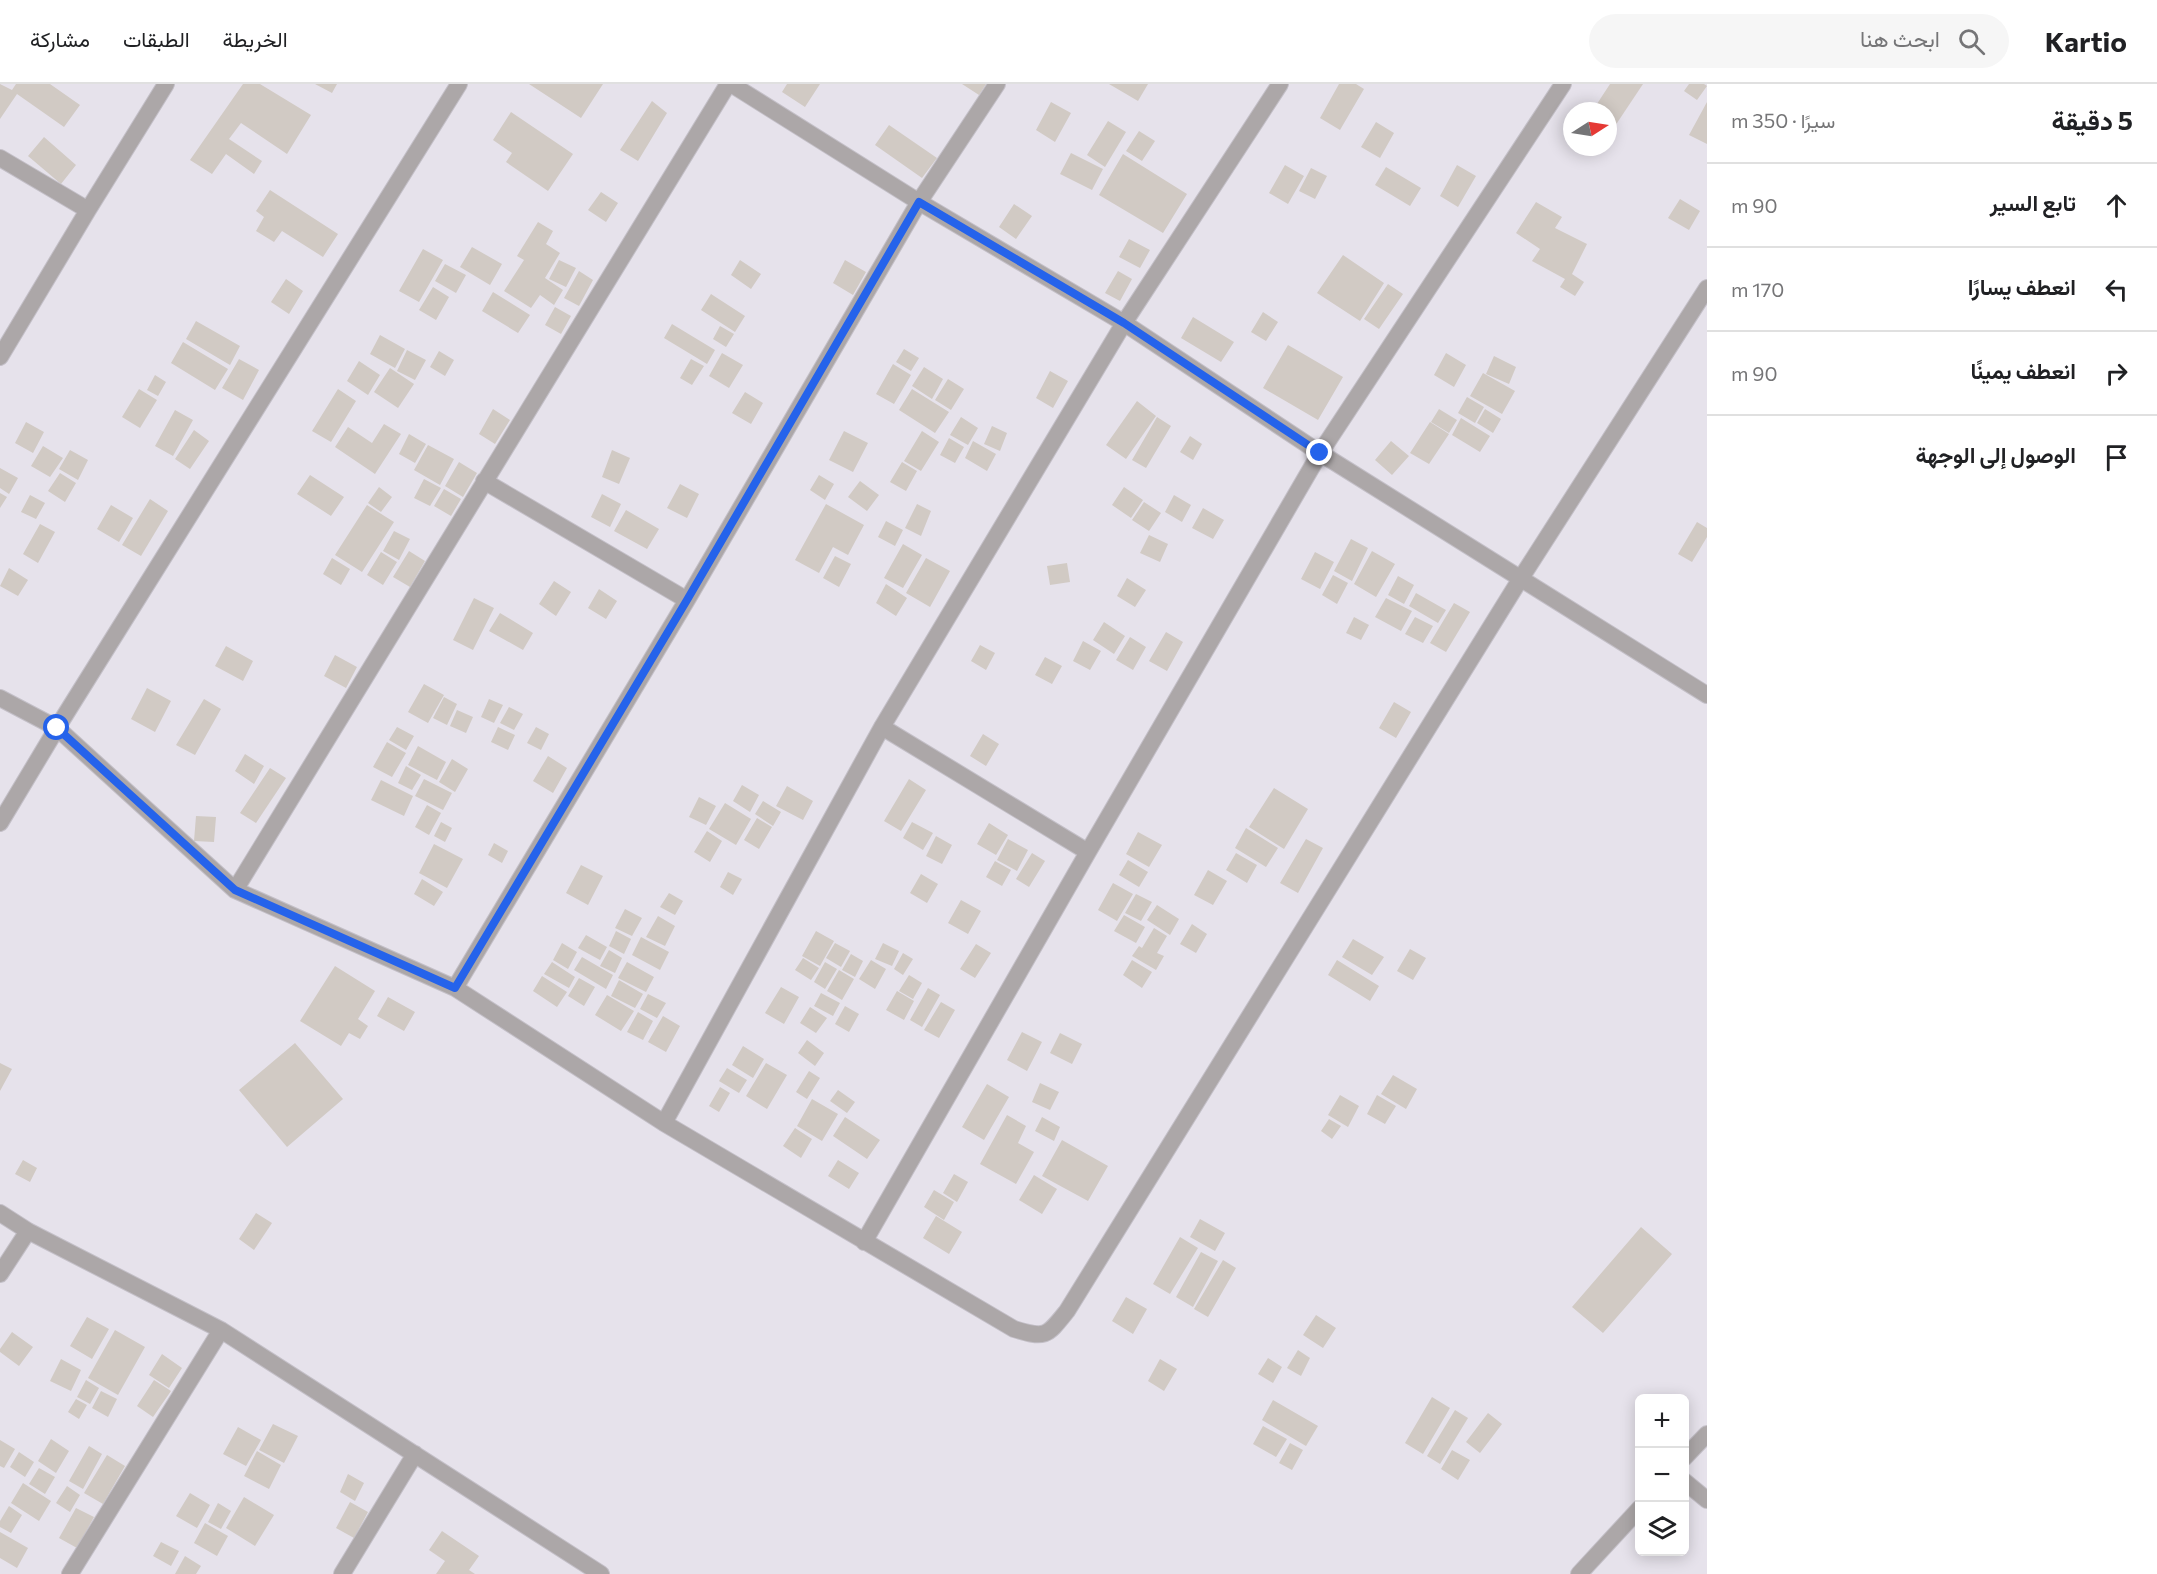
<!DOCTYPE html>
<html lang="ar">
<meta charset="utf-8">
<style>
body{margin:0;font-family:Commissioner,Vazirmatn,sans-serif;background:#f6f6f6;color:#202124;direction:rtl}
.controls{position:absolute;right:18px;bottom:18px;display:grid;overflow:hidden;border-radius:9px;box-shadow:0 3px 15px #0003}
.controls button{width:54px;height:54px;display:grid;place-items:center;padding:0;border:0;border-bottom:2px solid #e0e0e0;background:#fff;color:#202124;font:30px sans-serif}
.compass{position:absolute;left:1563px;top:18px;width:54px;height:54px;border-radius:50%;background:#fff;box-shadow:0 3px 15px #0003;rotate:78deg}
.stop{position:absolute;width:18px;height:18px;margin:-14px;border:4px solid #2563eb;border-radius:50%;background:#fff}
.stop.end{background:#2563eb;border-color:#fff;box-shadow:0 2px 6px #0008}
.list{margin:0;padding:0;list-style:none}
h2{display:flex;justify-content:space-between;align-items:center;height:78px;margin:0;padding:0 24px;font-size:26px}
h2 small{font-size:20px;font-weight:400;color:#757577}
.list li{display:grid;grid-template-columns:39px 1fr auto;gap:18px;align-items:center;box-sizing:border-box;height:84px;padding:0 24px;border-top:2px solid #e0e0e0}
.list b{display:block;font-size:22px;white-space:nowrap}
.list em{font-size:20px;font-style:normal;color:#757577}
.icon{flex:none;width:33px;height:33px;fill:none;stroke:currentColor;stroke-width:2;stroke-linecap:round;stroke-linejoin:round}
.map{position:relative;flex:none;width:1707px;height:1490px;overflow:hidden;direction:ltr}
header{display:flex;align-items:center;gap:36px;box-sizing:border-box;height:84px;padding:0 30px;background:#fff;border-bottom:2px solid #e0e0e0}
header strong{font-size:28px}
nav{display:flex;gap:33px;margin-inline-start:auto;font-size:21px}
.search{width:420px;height:54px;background:#f6f6f6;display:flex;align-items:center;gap:15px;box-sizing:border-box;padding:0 21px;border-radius:33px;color:#757577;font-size:22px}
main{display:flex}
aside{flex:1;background:#fff}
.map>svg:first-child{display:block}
</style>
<header>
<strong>Kartio</strong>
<div class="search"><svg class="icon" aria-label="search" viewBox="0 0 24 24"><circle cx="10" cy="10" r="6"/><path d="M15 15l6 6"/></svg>ابحث هنا</div>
<nav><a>الخريطة</a><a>الطبقات</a><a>مشاركة</a></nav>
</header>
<main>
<aside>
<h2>5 دقيقة<small>سيرًا · 350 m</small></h2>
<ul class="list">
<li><svg class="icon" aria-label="ahead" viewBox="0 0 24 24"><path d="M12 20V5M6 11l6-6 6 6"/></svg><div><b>تابع السير</b></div><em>90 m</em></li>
<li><svg class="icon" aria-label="left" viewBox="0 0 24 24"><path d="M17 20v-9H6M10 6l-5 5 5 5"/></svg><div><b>انعطف يسارًا</b></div><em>170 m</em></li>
<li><svg class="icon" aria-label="right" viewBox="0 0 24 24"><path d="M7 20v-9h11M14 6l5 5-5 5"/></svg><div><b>انعطف يمينًا</b></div><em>90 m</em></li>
<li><svg class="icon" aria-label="arrive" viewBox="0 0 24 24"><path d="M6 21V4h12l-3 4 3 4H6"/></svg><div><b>الوصول إلى الوجهة</b></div></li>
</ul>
</aside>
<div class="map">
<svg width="1707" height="1490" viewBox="0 0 1707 1490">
<rect width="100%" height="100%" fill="#e6e2eb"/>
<path fill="#d1cac4" d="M0,0L12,6L16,0H50L80,21L64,43L17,10L0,35Z
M243,0H260L311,31L287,70L241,39L229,55L262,77L254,90L226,70L212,90L190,76Z
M315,0H337L332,9Z
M529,0H603L581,34Z
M787,0H820L805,23L782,8Z
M962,0H986L979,11Z
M1109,0H1148L1138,17Z
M1339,0H1356L1364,5L1340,46L1320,34Z
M1610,0H1643L1615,42L1608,37V27L1593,26Z
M1689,0H1704L1707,2L1697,16L1684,7Z
M652,17L667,29L638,77L620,66Z
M1051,18L1071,29L1055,58L1036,46Z
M1707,18V60L1689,51Z
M511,28L573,70L548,107L506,78L512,69L493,56Z
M1108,37L1126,48L1105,83L1087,71Z
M1376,38L1394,49L1380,74L1361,63Z
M889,41L937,74L922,94L875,61Z
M1139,47L1155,57L1142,77L1126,67Z
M44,53L76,81L61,100L28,72Z
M1071,69L1103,85L1092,106L1060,90Z
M1123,70L1187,110L1163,149L1099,111Z
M1285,81L1304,92L1288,120L1269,109Z
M1457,81L1476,92L1458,123L1440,112Z
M1386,83L1421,104L1410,122L1375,101Z
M1311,84L1327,92L1315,115L1299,107Z
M270,106L338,150L323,173L282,147L274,158L256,147L264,133L256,127Z
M601,108L618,119L606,138L588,126Z
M1680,115L1700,127L1689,146L1668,134Z
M1536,118L1562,133L1555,144L1587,160L1572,190L1584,198L1575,212L1560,203L1565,195L1532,177L1540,165L1516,149Z
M1014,120L1032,132L1016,155L999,143Z
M538,138L553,147L546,160L560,169L545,194L563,206L554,221L540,211L531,224L504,207L524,176L517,172Z
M1129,155L1150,166L1140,184L1119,173Z
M472,163L502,180L490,201L460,183Z
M423,165L443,176L419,218L399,207Z
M1343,171L1384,199L1360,237L1317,209Z
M559,176L576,184L566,203L549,195Z
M740,176L761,190L751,205L731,191Z
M845,176L866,188L853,211L833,199Z
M445,180L466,191L456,209L435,197Z
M579,187L593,196L579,222L564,214Z
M1118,187L1132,195L1120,217L1105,209Z
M286,195L303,207L289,230L271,218Z
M1388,200L1403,210L1379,245L1364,235Z
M433,203L449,213L436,236L419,226Z
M493,208L530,231L518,249L482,227Z
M711,210L745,232L735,248L701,226Z
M555,223L571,232L561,250L545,241Z
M1263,228L1278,238L1266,257L1251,248Z
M1193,233L1234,258L1221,278L1181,254Z
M196,237L240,262L230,281L186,255Z
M672,240L715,266L707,280L664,254Z
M720,242L734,250L726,263L713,255Z
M380,251L405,265L395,284L370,270Z
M183,258L228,285L215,306L171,279Z
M1288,261L1343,293L1318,336L1263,304Z
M904,265L919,274L911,287L896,278Z
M407,266L426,276L415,296L397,287Z
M439,267L454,276L445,292L430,283Z
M722,269L743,281L729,304L709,292Z
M1446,269L1466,281L1454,303L1434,291Z
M1494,272L1516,283L1509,300L1486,290Z
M239,275L259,286L243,316L222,304Z
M691,275L704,282L692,301L680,294Z
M359,277L380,291L368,311L347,297Z
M893,280L911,291L894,320L876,310Z
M924,283L943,295L932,315L912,302Z
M390,284L414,300L398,324L374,308Z
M1050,287L1068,297L1053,324L1036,314Z
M1483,289L1515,307L1502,330L1470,312Z
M155,291L166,298L158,312L147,306Z
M948,295L964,305L951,326L935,316Z
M139,305L157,316L140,344L122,333Z
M338,305L356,317L331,358L312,347Z
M912,305L949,328L935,349L899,326Z
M745,308L763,319L751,340L732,329Z
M1467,313L1484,323L1475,339L1458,329Z
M1137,317L1156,332L1126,375L1106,361Z
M493,325L510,336L495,360L479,350Z
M1439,325L1457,336L1449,349L1431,338Z
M1485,325L1501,335L1493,349L1477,339Z
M175,326L193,336L173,372L155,362Z
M961,333L978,344L968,361L950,351Z
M1157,333L1171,342L1146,384L1132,376Z
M1461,334L1490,352L1480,368L1452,351Z
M26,338L44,348L33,369L15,359Z
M1430,338L1449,350L1429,380L1410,369Z
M384,340L401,350L375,390L335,363L348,343L372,359Z
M992,342L1007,349L1000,367L984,360Z
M194,346L209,357L190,385L175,375Z
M844,347L868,359L853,388L829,376Z
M922,347L939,358L921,387L904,377Z
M409,350L426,360L415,379L399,370Z
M1190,352L1202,360L1193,376L1180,368Z
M949,354L964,363L955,379L940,371Z
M973,357L996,370L987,387L965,374Z
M1391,357L1409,372L1392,391L1375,376Z
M428,361L454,375L440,401L414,386Z
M43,362L63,374L50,393L31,382Z
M70,366L88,376L78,396L59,385Z
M612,366L630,374L619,400L602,393Z
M459,378L477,389L463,413L445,402Z
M902,378L917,387L906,407L890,398Z
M0,384L18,394L9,410L0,404Z
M60,389L76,399L65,418L48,407Z
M310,391L344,413L331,432L297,410Z
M819,391L834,400L825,416L810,406Z
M424,395L441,404L430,422L414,414Z
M860,397L879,411L867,427L848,413Z
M680,400L699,410L687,434L667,424Z
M379,403L392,413L381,428L368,419Z
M1124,403L1143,416L1131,434L1112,421Z
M444,405L461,415L451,432L434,422Z
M0,409L7,413L0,424Z
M602,410L621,420L610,443L591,433Z
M30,411L45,419L36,435L21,428Z
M1174,411L1191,421L1182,438L1165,428Z
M150,415L168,427L141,472L122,461Z
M1144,418L1161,429L1149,447L1132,436Z
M826,420L864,441L848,471L833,463L819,489L795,476Z
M917,420L931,427L921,452L905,444Z
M111,421L133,434L119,458L97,445Z
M367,421L394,438L362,488L335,471Z
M1203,424L1224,436L1213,455L1192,444Z
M626,426L659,445L647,465L614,447Z
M886,437L903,446L895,462L878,453Z
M1697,438L1707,444V453L1692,478L1678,470Z
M40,440L55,448L38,479L23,470Z
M394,447L410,455L399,476L383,467Z
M1149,451L1168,460L1160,478L1140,469Z
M1351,455L1368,464L1352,497L1334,487Z
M903,460L922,471L903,504L884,494Z
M409,467L425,477L410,503L393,493Z
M1372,467L1395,480L1376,513L1354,500Z
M381,468L397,478L383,501L367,491Z
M1315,468L1334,478L1320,505L1301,495Z
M835,472L851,480L839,503L823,494Z
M332,474L350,485L341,501L323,490Z
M926,474L950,487L930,523L906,509Z
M1067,479L1070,498L1050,501L1047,482Z
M9,484L28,496L18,512L0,502Z
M1333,491L1348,499L1337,520L1322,511Z
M1398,492L1414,501L1404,520L1388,511Z
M1127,494L1146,506L1135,523L1117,512Z
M554,497L571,508L556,532L539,520Z
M886,500L907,514L896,532L876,519Z
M599,505L617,517L606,535L588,524Z
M1416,509L1446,526L1438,539L1409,522Z
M474,514L494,524L473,566L453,556Z
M1386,514L1412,527L1401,547L1375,533Z
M1454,519L1470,528L1446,568L1430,559Z
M500,529L533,549L523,566L489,547Z
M1354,533L1369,541L1361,556L1346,549Z
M1415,533L1433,542L1423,559L1405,550Z
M1104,538L1125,552L1114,570L1093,556Z
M1166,548L1183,558L1167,587L1149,577Z
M1130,553L1146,563L1133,586L1116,576Z
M1083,557L1101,567L1090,586L1073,577Z
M980,561L995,569L986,586L971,577Z
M226,562L253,577L243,597L215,582Z
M335,571L357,583L346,604L324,592Z
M1045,573L1062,582L1052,600L1035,591Z
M424,600L444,611L428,639L408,628Z
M147,604L171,617L155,648L131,635Z
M444,613L457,620L447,641L433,634Z
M204,615L221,625L195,671L176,661Z
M489,615L503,621L494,639L481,633Z
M1394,618L1411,628L1396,654L1379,644Z
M509,623L523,630L514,646L500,639Z
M457,626L473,633L466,649L450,642Z
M397,643L414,652L406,666L389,656Z
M498,643L515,651L508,666L491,658Z
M536,643L549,650L541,666L527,659Z
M983,650L999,660L986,682L970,672Z
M387,658L406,669L392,693L373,683Z
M418,662L446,678L437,696L408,681Z
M245,670L264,682L254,700L235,687Z
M548,672L567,684L553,709L533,697Z
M452,675L468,685L455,708L439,698Z
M406,682L421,691L412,706L398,699Z
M270,684L286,694L256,739L240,729Z
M424,695L452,709L443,726L415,712Z
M909,695L926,706L901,747L884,737Z
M381,696L413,712L404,732L371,716Z
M742,701L759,711L750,728L733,717Z
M787,702L813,717L803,736L776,722Z
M1274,704L1308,725L1284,765L1249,743Z
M699,713L716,722L706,741L689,733Z
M763,717L781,728L773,742L755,730Z
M725,719L751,735L736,761L709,745Z
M427,721L441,729L429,751L415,743Z
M196,732L216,733L214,758L194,757Z
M757,734L772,743L759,765L744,756Z
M441,738L452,744L445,758L434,752Z
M912,738L933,749L923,766L903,754Z
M989,739L1008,751L996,771L977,760Z
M1246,744L1278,764L1266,783L1235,764Z
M707,747L722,757L710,778L694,768Z
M1138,748L1162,761L1149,783L1126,770Z
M936,752L952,761L942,780L926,772Z
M1008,755L1028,766L1017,787L997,776Z
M1306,755L1323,764L1298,809L1280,799Z
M494,759L508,767L502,779L488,771Z
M434,760L463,775L447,804L419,789Z
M1032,769L1045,777L1029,803L1016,795Z
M1236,769L1257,781L1247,799L1226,786Z
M1128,776L1148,788L1139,803L1119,791Z
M995,777L1011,786L1002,802L986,793Z
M581,781L603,792L588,821L566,809Z
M1208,786L1227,797L1213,821L1194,811Z
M728,788L742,795L733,811L720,803Z
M921,790L938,800L927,819L910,809Z
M422,795L443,808L434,822L414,810Z
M1113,799L1133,810L1117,837L1098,826Z
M669,809L683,817L675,831L660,823Z
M1136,810L1152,818L1141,837L1125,829Z
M961,816L981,827L968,850L948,839Z
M1157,821L1179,835L1170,851L1147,836Z
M625,825L642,834L632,852L615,844Z
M1124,831L1145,843L1136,859L1114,847Z
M658,832L675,842L665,862L646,853Z
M1192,840L1207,850L1196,869L1180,860Z
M1154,844L1167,852L1157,869L1164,872L1156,886L1132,872L1139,862L1142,864Z
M616,847L631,855L624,870L609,862Z
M816,847L834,857L820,882L802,872Z
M586,851L607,863L600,876L578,864Z
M641,853L669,868L660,886L632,871Z
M1353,855L1384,873L1372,891L1342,873Z
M562,859L577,868L568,885L553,876Z
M835,859L850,867L841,883L826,874Z
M883,859L899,867L892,882L875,875Z
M976,860L991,869L975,894L960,885Z
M1410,865L1426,874L1413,896L1397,887Z
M609,866L622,874L615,889L600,882Z
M903,869L913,875L903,891L894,885Z
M851,870L863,877L855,893L842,886Z
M582,873L613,891L606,905L574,886Z
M803,874L819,884L811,896L795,886Z
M871,876L886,885L875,905L859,895Z
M1132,876L1152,888L1142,904L1123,891Z
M1337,876L1379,902L1370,917L1328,891Z
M552,878L575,893L569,904L544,890Z
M627,878L654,893L646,908L618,894Z
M825,878L837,885L825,905L814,898Z
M335,882L375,907L358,935L368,942L360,955L349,949L341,962L300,937Z
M839,886L854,895L842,916L827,907Z
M909,891L922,899L913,915L899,907Z
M542,892L567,908L557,923L533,907Z
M579,894L595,903L584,922L568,912Z
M619,896L643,910L635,924L611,912Z
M781,903L799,913L784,940L765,929Z
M928,904L940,911L922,943L910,936Z
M897,907L914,917L904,936L886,926Z
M821,909L840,919L833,932L814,922Z
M648,910L666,919L657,934L640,925Z
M607,911L634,927L621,947L595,931Z
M388,913L415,928L404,947L377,932Z
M941,918L955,926L939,954L924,946Z
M845,922L859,930L849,948L835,940Z
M810,923L827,934L816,949L800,939Z
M638,928L653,937L643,956L627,948Z
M663,932L680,942L666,968L648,958Z
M1022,948L1042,958L1027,987L1007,976Z
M1060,949L1082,960L1072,980L1050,969Z
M807,956L824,969L815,982L798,969Z
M295,959L343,1015L287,1063L239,1006Z
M743,962L764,975L753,994L732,981Z
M0,979L12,985L0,1007Z
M766,979L787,991L767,1025L746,1012Z
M727,984L747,996L739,1009L719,997Z
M809,987L820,994L807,1015L796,1008Z
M1393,991L1417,1005L1406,1025L1381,1010Z
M1040,999L1059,1008L1050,1026L1032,1018Z
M987,1000L1009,1013L984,1056L962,1043Z
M720,1003L730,1009L719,1028L709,1022Z
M838,1006L855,1018L847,1029L830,1017Z
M1340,1011L1359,1022L1348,1043L1328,1031Z
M1377,1011L1396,1022L1385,1040L1367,1030Z
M812,1015L838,1030L822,1057L797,1042Z
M1007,1031L1026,1042L1018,1059L1034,1068L1016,1100L980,1080Z
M845,1033L880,1056L867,1075L833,1052Z
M1042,1033L1060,1043L1054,1057L1035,1047Z
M1329,1035L1341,1042L1332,1055L1321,1047Z
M795,1044L812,1055L801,1074L783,1062Z
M1062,1056L1108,1082L1088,1117L1042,1092Z
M23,1076L37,1084L30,1098L15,1090Z
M838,1076L859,1089L849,1105L828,1092Z
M954,1090L968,1098L957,1118L943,1109Z
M1034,1091L1057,1105L1042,1130L1019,1116Z
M934,1106L954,1118L944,1136L924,1123Z
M256,1129L272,1139L254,1166L239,1155Z
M936,1132L962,1148L949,1170L923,1154Z
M1200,1135L1225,1149L1215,1167L1190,1153Z
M1641,1143L1672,1170L1603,1249L1572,1223Z
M1180,1153L1198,1164L1170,1210L1153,1200Z
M1201,1168L1218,1177L1193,1223L1176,1213Z
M1223,1176L1236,1184L1208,1233L1194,1225Z
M1126,1213L1147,1225L1133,1250L1112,1237Z
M1316,1231L1336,1244L1323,1264L1303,1251Z
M87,1233L109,1245L92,1275L70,1262Z
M115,1246L145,1263L118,1311L88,1294Z
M12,1248L33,1263L19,1282L0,1268V1265Z
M1298,1266L1310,1274L1301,1292L1287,1284Z
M162,1270L182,1284L169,1304L149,1291Z
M1268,1274L1282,1283L1273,1299L1258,1290Z
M61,1275L81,1286L71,1307L50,1297Z
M1160,1275L1177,1285L1164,1307L1148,1297Z
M86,1296L99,1304L90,1320L77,1313Z
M154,1296L171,1307L153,1333L137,1322Z
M101,1307L117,1315L108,1333L92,1324Z
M1432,1313L1450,1324L1423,1370L1405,1359Z
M76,1315L87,1321L79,1335L68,1328Z
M1273,1316L1318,1342L1306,1362L1262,1336Z
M1455,1326L1468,1334L1440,1380L1427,1372Z
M1488,1329L1502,1340L1480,1369L1466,1358Z
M273,1340L298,1352L284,1379L259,1366Z
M1263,1342L1287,1355L1276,1373L1253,1360Z
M238,1343L261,1356L246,1382L223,1370Z
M51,1355L69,1367L56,1389L38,1377Z
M0,1356L15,1365L4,1384L0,1382Z
M1290,1359L1303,1366L1292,1386L1279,1379Z
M89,1362L102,1370L83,1405L69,1397Z
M1452,1366L1470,1376L1458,1396L1441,1385Z
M257,1367L281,1381L269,1405L244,1392Z
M19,1368L34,1378L25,1393L10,1383Z
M107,1371L125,1382L103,1420L84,1409Z
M39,1384L55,1393L45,1410L29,1400Z
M348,1390L364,1399L355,1417L340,1408Z
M23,1399L51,1417L39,1437L11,1419Z
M67,1402L80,1411L70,1428L56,1419Z
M190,1409L210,1421L197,1444L176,1432Z
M244,1413L274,1431L255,1462L226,1444Z
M350,1418L368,1428L354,1454L336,1444Z
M218,1419L231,1427L221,1445L208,1438Z
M9,1422L22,1431L11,1449L0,1443V1437Z
M76,1424L94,1433L77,1464L59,1454Z
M205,1439L228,1452L217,1472L194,1459Z
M442,1447L479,1472L469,1486L475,1490H436L445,1477L429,1466Z
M0,1448L28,1464L17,1484L0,1474Z
M161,1458L179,1467L171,1482L153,1472Z
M185,1472L201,1482L196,1490H175Z"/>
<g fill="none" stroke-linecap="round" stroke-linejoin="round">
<defs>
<path id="minor" d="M731,0L919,118L1124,239L1320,369L1707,611
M0,74L88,126
M0,273L88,126L166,0
M484,397L687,516
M0,614L57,644L235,806L455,904L664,1039L1014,1245C1046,1255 1047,1252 1067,1227L1521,494L1707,204
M882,643L1088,768
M0,739L57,644L459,0
M235,806L728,0
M455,904L687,516L919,118L997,0
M664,1039L882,643L1124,239L1280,0
M0,1129L28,1147L221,1246L601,1490
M864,1158L1088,768L1320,369L1563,0
M0,1190L28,1147
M1684,1397L1707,1416
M70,1490L221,1246
M342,1490L415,1370"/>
<path id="tertiary" d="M1684,1374L1707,1350
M1579,1490L1640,1424"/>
</defs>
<use href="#minor" stroke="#c3bfc7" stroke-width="18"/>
<use href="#tertiary" stroke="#c3bfc7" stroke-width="18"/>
<use href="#minor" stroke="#aca7a8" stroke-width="16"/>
<use href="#tertiary" stroke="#aca7a8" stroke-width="16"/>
</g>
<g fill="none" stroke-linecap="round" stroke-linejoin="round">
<path stroke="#2563eb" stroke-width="8" d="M57,644L235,806L455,904L687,516L919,118L1124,239L1320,369"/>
</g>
</svg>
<div class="controls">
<button>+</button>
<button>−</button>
<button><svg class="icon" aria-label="layers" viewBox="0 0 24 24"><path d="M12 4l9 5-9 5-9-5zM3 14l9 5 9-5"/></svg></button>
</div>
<svg class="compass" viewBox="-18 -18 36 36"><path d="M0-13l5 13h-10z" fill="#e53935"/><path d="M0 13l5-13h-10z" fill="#757577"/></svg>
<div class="stop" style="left:57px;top:644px"></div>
<div class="stop end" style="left:1320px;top:369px"></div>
</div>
</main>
